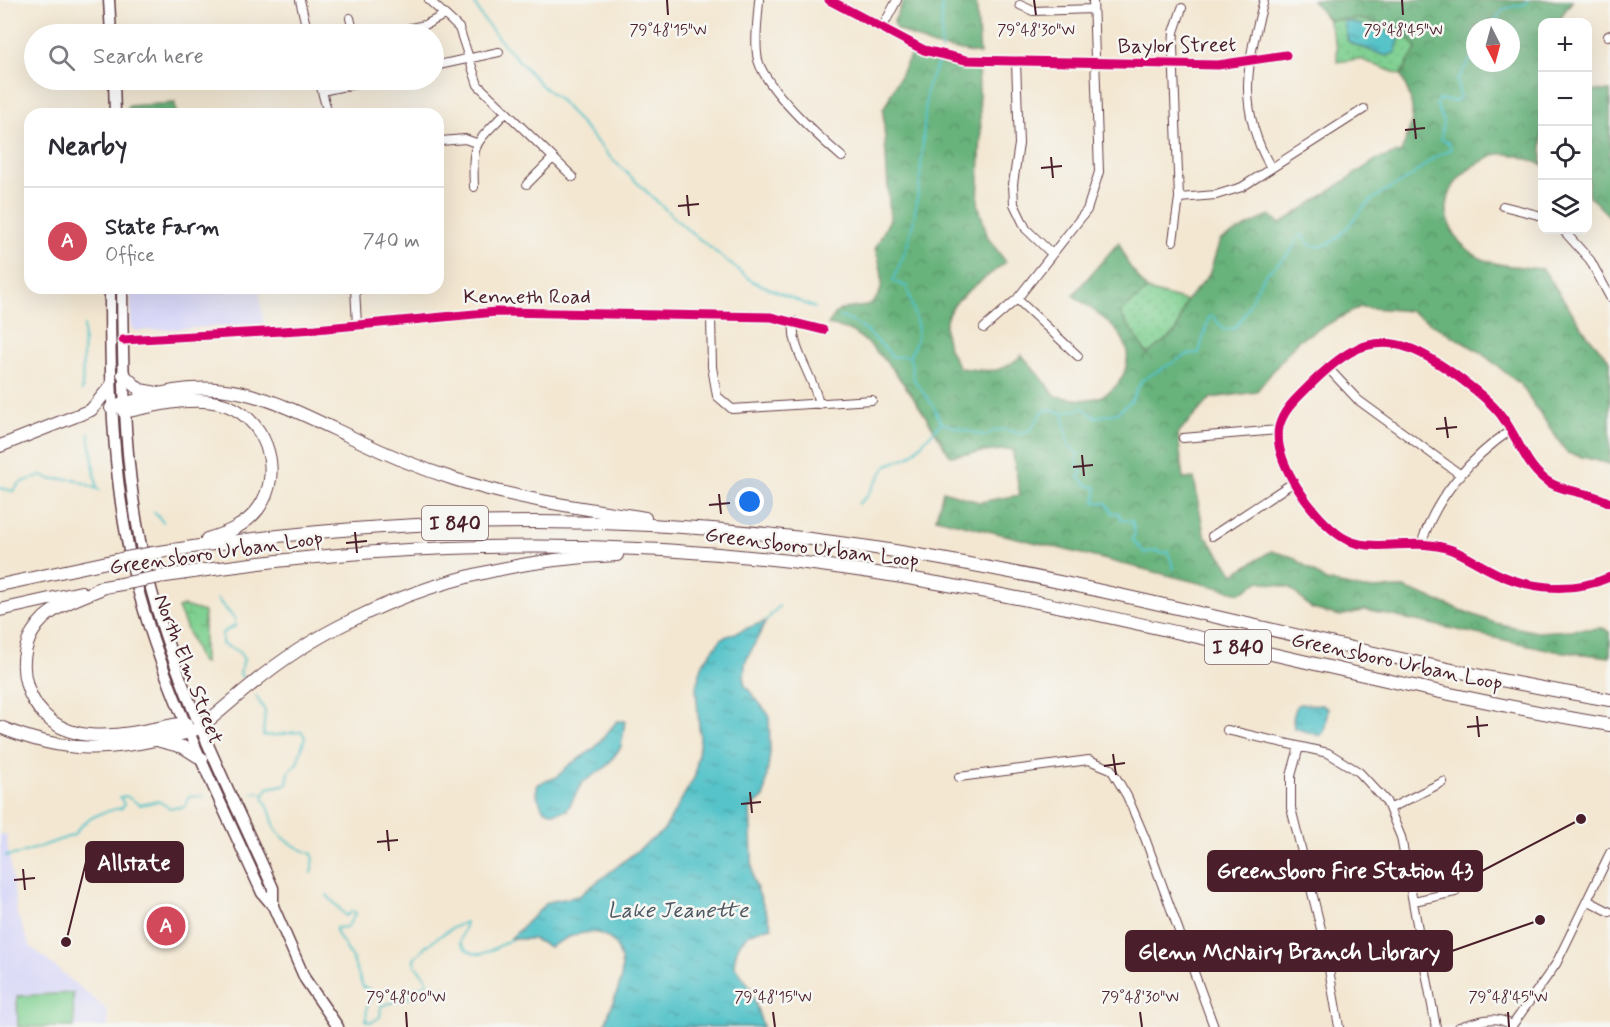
<!DOCTYPE html>
<meta charset="utf-8">
<style>
body{margin:0;font-family:Mynerve,sans-serif;background:#f2f2f3;color:#2b2b33}
.controls{position:absolute;right:18px;top:18px;display:grid;overflow:hidden;border-radius:12px;box-shadow:0 6px 24px #0002}
.controls button{width:54px;height:54px;display:grid;place-items:center;padding:0;border:0;border-bottom:2px solid #e1e1e2;background:#fff;color:#2b2b33;font:30px sans-serif}
.compass{position:absolute;left:1466px;top:18px;width:54px;height:54px;border-radius:50%;background:#fff;box-shadow:0 6px 24px #0002;rotate:174deg}
.you{position:absolute;left:750px;top:502px;width:21px;height:21px;margin:-15px;border:4px solid #fff;border-radius:50%;background:#1a73e8;box-shadow:0 0 0 9px #1a73e833}
.badge{display:grid;place-items:center;width:39px;height:39px;border-radius:50%;background:#d1495b;color:#fff;font-size:20px;font-weight:700}
.pin{position:absolute;translate:-50% -50%;border:3px solid #fff;box-shadow:0 2px 6px #0006}
.list{margin:0;padding:0;list-style:none}
h2{display:flex;justify-content:space-between;align-items:center;height:78px;margin:0;padding:0 24px;font-size:26px}
h2 small{font-size:20px;font-weight:400;color:#7c7c81}
.list li{display:grid;grid-template-columns:39px 1fr auto;gap:18px;align-items:center;box-sizing:border-box;height:108px;padding:0 24px;border-top:2px solid #e1e1e2}
.list b{display:block;font-size:22px;white-space:nowrap}
.list p{margin:0;font-size:20px;white-space:nowrap;color:#7c7c81}
.list em{font-size:20px;font-style:normal;color:#7c7c81}
.icon{flex:none;width:33px;height:33px;fill:none;stroke:currentColor;stroke-width:2;stroke-linecap:round;stroke-linejoin:round}
.map{position:relative;flex:none;width:1610px;height:1027px;overflow:hidden}
.search{position:absolute;background:#fff;box-shadow:0 6px 24px #0002;left:24px;top:24px;width:420px;height:66px;display:flex;align-items:center;gap:15px;box-sizing:border-box;padding:0 21px;border-radius:33px;color:#7c7c81;font-size:22px}
.panel{position:absolute;background:#fff;box-shadow:0 6px 24px #0002;left:24px;top:108px;width:420px;height:186px;border-radius:18px}
.map>svg:first-child{display:block}
</style>
<div class="map">
<svg width="1610" height="1027" viewBox="0 0 1610 1027">
<defs>
<pattern id="grass-dots" width="8" height="8" patternUnits="userSpaceOnUse" patternTransform="scale(1.5)"><rect width="8" height="8" fill="#7fd091"/><path d="M2 2h.1M6 6h.1" fill="none" stroke="#6fb27d" stroke-width="1.8" stroke-linecap="round"/></pattern>
<pattern id="forest-crowns" width="20" height="18" patternUnits="userSpaceOnUse" patternTransform="scale(1.5)"><rect width="20" height="18" fill="#67b27b"/><path d="M2 6a3 3 0 1 1 6 0M12 15a3 3 0 1 1 6 0" fill="none" stroke="#579065"/></pattern>
<pattern id="wetland-marsh" width="20" height="14" patternUnits="userSpaceOnUse" patternTransform="scale(1.5)"><rect width="20" height="14" fill="#7fd091"/><path d="M1 5h8M5 5V1M11 12h8M15 12V8" fill="none" stroke="#6fb27d"/></pattern>
<pattern id="water-ripples" width="26" height="14" patternUnits="userSpaceOnUse" patternTransform="scale(1.5)"><rect width="26" height="14" fill="#55c3c9"/><path d="M2 4q2-2 4 0t4 0M15 11q2-2 4 0t4 0" fill="none" stroke="#489ea3"/></pattern>
</defs>
<rect width="100%" height="100%" fill="#f6f6f2"/>
<filter id="ink" filterUnits="userSpaceOnUse"><feTurbulence type="fractalNoise" baseFrequency=".0167" numOctaves="2"/><feDisplacementMap in="SourceGraphic" scale="12" xChannelSelector="R" yChannelSelector="G"/><feConvolveMatrix kernelMatrix="1 2 1 2 8 2 1 2 1" color-interpolation-filters="sRGB"/></filter>
<filter id="wash" filterUnits="userSpaceOnUse"><feTurbulence type="fractalNoise" baseFrequency=".008" numOctaves="4" result="noise"/><feDisplacementMap in="SourceGraphic" scale="24" xChannelSelector="R" yChannelSelector="G"/><feGaussianBlur stdDeviation="1.35" result="paint"/><feColorMatrix in="noise" values="0 0 0 0 0 0 0 0 0 0 0 0 0 0 0 0 0 1.4 0 .05"/><feComposite in="paint" operator="in"/></filter>
<g filter="url(#wash)">
<rect width="100%" height="100%" fill="#f3e7d2"/>
<path fill="#d8d7f8" d="M131,288H259L264,324L135,331L131,327Z
M0,834H6L17,914L30,946L107,1010L108,1027H0Z"/>
<path fill="url(#grass-dots)" stroke="#64785e" stroke-width="1.5" fill-rule="evenodd" d="M1359,19L1404,30L1417,50L1401,75L1360,59L1337,62V47L1328,20ZM1346,21L1397,34L1369,50L1363,47L1344,23Z
M1147,290L1186,301L1176,332L1147,355L1120,313Z"/>
<path fill="url(#forest-crowns)" stroke="#586853" stroke-width="1.5" fill-rule="evenodd" d="M904,0H976L980,54L933,46L896,29L894,21Z
M1312,0H1573L1557,22H1542V165C1531,159 1511,152 1498,154C1493,154 1486,159 1481,162C1441,181 1434,225 1472,253C1491,267 1520,266 1543,269L1586,333L1610,361V464L1567,453L1521,385L1480,352L1410,311L1360,307L1298,340L1256,392L1211,398L1178,433L1183,479L1194,478L1204,534L1234,574L1271,551L1293,557L1326,581L1364,589L1404,588L1495,623L1537,632L1603,628L1610,632V657L1556,651L1365,610L1340,616L1312,609L1290,588L1260,581L1240,593L936,518L943,491L979,502L1020,495L1012,449L950,456C928,419 891,356 854,333C847,328 837,327 828,325C831,321 833,316 836,313C842,307 851,308 859,307C890,303 883,269 875,249L890,219L883,110L911,54L948,66L978,68L981,133L978,204L988,238L1006,262C965,295 921,312 960,368C989,371 999,376 1022,355L1056,396C1071,399 1088,402 1102,396C1125,386 1136,354 1119,334C1108,319 1088,307 1073,295L1119,242L1128,264L1147,290L1120,313L1147,354L1176,332L1186,301L1209,275L1220,240L1270,215L1280,224L1376,160L1401,152C1415,119 1417,108 1401,75L1416,49L1404,30L1359,19L1328,20ZM1475,27H1511V63H1475Z
M1588,90L1610,91V217L1588,195Z
M175,103L176,114H128V106Z"/>
<path fill="url(#wetland-marsh)" stroke="#64785e" stroke-width="1.5" d="M184,606L204,612V663L200,661L178,608Z"/>
<path fill="#7fd091" stroke="#64785e" stroke-width="1.5" d="M73,993L74,1027H18L17,996Z"/>
<path fill="url(#water-ripples)" stroke="#50717a" stroke-width="1.5" d="M1346,21L1397,34L1400,37L1395,53L1386,56L1353,44L1348,41L1344,23Z
M766,621L745,663L744,684L769,715L770,753L764,797L750,809L753,879L772,927C747,931 736,940 734,965L750,987L763,1027H605C608,1011 616,998 620,983C628,951 609,923 575,935C566,937 558,943 550,947L533,939H510L548,902L579,896L664,830L695,776L700,739L696,687L703,663L722,638Z
M1301,704L1322,705L1328,709L1324,732L1320,736L1294,728L1293,718L1297,705Z
M617,721H625L621,747L606,767L582,783L567,810L553,813L543,809L536,793L538,784L557,777L569,765L594,749Z"/>
<g fill="none" stroke-linecap="round" stroke-linejoin="round">
<path stroke="#55c3c9" stroke-width="2" d="M473,0L481,16L499,39L542,86L560,100L610,157L682,225L752,281L815,308
M1491,27L1503,9L1525,4L1528,0
M941,51L942,0
M939,61L927,87L920,180L914,219L907,246L893,281L907,287L918,328L917,339L910,356L914,380L934,407L941,423L986,436C997,426 1008,430 1021,434L1030,430L1043,411L1050,409L1063,413L1083,408L1095,417L1117,413L1131,401L1142,380L1186,355L1199,353L1209,317L1213,316L1224,330L1235,328C1248,313 1252,295 1262,279C1270,267 1286,260 1293,248C1297,241 1294,237 1303,235L1310,245C1336,253 1351,219 1366,205C1380,191 1397,186 1413,175C1421,169 1430,159 1439,155C1443,152 1447,153 1451,149L1449,143L1441,139L1443,120L1436,104L1438,100L1456,101L1460,98L1457,80L1475,53
M840,317C863,323 877,341 893,357L910,356
M82,391L84,326
M1063,413L1069,446L1078,453L1077,464L1082,473L1078,476L1087,485L1097,488L1095,502L1106,503L1113,513H1119L1121,520L1132,521L1135,534L1132,539L1145,553L1157,550L1160,553L1168,552L1174,569
M89,433L97,489
M0,488L13,491L20,483L42,475L50,479H74L100,490
M858,504L867,496L887,465L910,456L941,423
M154,512L163,522
M217,599L235,619V626L222,633V644L238,651L244,659L240,673L242,677
M766,621L779,606
M252,793H265L268,788L287,784L289,772L297,763L305,737L302,732C288,731 275,738 263,735L265,711L256,696
M265,793L263,798C272,810 271,820 276,829C284,841 299,849 312,854L314,859L311,873
M6,856L19,854L74,835C84,818 103,811 122,808L124,804L120,797L126,796L140,805L158,801L170,808L185,807L189,796H203
M327,895L346,916L353,911L356,913L347,927L336,928V932L352,958L363,987L369,989L371,1000L367,1007L366,1021L372,1022L380,1017L381,1006L411,997V989L426,985L427,979L415,965L414,959C423,946 451,927 466,922L460,942C475,965 492,950 511,939"/>
</g>
</g>
<g filter="url(#ink)">
<g fill="none" stroke-linecap="round" stroke-linejoin="round">
<defs>
<path id="minor" d="M300,0L308,34
M429,0L459,28L478,85L573,177
M759,0C758,19 754,42 758,60C766,89 819,137 842,157
M829,0L924,50L966,60L1218,65L1286,55
M1264,0C1247,64 1236,107 1271,168
M1020,5L1033,11L1093,9
M350,18L354,34
M882,28L897,0
M383,34L425,25L444,15
M1608,36L1610,35
M1016,62L1019,144L1013,184L1014,204L1026,229L1052,254
M434,66L499,52
M319,80L328,114
M322,91L373,80
M441,141L465,139L476,143
M527,184L553,158
M474,187C472,140 474,146 506,112
M1179,198L1216,195L1242,187L1364,109
M1503,206L1542,216
M1563,230L1590,260L1610,297
M1173,241L1179,198L1173,47L1174,32L1182,8
M355,288L357,325
M1017,299L1078,356
M711,315L712,367L717,396L732,409L872,400
M794,321C790,349 813,374 819,404
M984,328L1017,299L1087,210L1099,172L1093,0
M123,340L316,329L496,312L771,317L823,330
M1327,367L1358,400L1461,475
M1183,438L1278,430
M1610,503C1589,490 1562,494 1543,478C1525,463 1517,437 1503,418C1489,397 1434,357 1409,348C1366,332 1337,358 1308,387C1296,399 1283,410 1279,427C1272,461 1314,519 1342,537C1372,556 1414,535 1452,550C1467,556 1481,566 1496,573C1531,590 1574,593 1610,577
M1212,536L1294,482
M1422,542C1436,497 1471,457 1511,430
M1227,730L1328,753L1359,772L1386,801L1401,837L1436,1027
M1299,747L1291,776V808L1324,941L1339,1027
M959,777L1089,760L1111,769L1127,796L1145,838L1214,1027
M1391,808L1443,782
M1587,900L1610,912
M1414,901L1455,892
M1459,1027C1476,1022 1497,1013 1512,1026
M1511,1027L1556,964L1610,853"/>
<path id="major" d="M109,0L111,34
M114,80L115,114
M110,288C110,387 112,485 136,582C164,690 216,791 262,893L273,906L305,979L338,1027
M122,288C123,386 124,481 148,577C175,685 228,787 273,888V906"/>
<path id="highway" d="M123,374L140,390L157,393
M111,408C121,404 131,402 141,399C225,371 279,403 353,438C386,454 419,468 454,479C516,499 581,508 645,518
M124,412C154,406 189,396 219,403C265,414 286,471 258,509C245,526 227,533 207,539
M0,446L91,410L110,387
M153,553C390,515 631,511 869,547C1119,585 1361,659 1610,700
M159,577C378,542 601,536 821,565C1087,600 1346,680 1610,725
M0,585L121,559
M105,587C85,596 61,603 44,618C5,655 26,721 77,733C111,741 152,728 186,723
M98,588L127,583
M0,610L81,592
M0,727C65,754 109,752 177,735C181,733 186,734 190,732C207,725 235,697 251,685C281,660 315,638 350,621C434,578 523,559 617,555
M160,741L183,747L202,759"/>
</defs>
<use href="#minor" stroke="#633d44" stroke-width="10"/>
<use href="#major" stroke="#633d44" stroke-width="13"/>
<use href="#highway" stroke="#633d44" stroke-width="14"/>
<use href="#minor" stroke="#fff" stroke-width="8"/>
<use href="#major" stroke="#fff" stroke-width="10"/>
<use href="#highway" stroke="#fff" stroke-width="12"/>
<defs>
<path id="highway-bridge" d="M121,559L153,553
M127,583L159,577"/>
</defs>
<use href="#highway-bridge" stroke="#633d44" stroke-width="14" stroke-linecap="butt"/>
<use href="#highway-bridge" stroke="#fff" stroke-width="12"/>
<defs>
<path id="cycleway" d="M829,0L924,50L966,60L1218,65L1286,55
M123,340L316,329L496,312L771,317L823,330
M1610,503C1589,490 1562,494 1543,478C1525,463 1517,437 1503,418C1489,397 1434,357 1409,348C1366,332 1337,358 1308,387C1296,399 1283,410 1279,427C1272,461 1314,519 1342,537C1372,556 1414,535 1452,550C1467,556 1481,566 1496,573C1531,590 1574,593 1610,577"/>
</defs>
<use href="#cycleway" stroke="#f6f6f2" stroke-width="13"/>
<use href="#cycleway" stroke="#d6006c" stroke-width="9"/>
</g>
</g>
<path fill="none" stroke="#4a1f2b" stroke-width="2" d="M667,0L668,15M1034,0L1036,15M1402,0L1403,15M1414,119L1416,139M1405,130L1425,128M1051,157L1053,178M1041,168L1062,166M687,195L689,216M678,206L699,204M1445,417L1448,438M1436,429L1457,427M1082,455L1084,476M1073,467L1093,465M719,494L721,514M709,505L730,503M355,532L357,553M346,543L367,541M1477,716L1479,737M1467,727L1488,725M1113,754L1116,775M1104,766L1125,763M750,792L752,813M741,804L761,802M387,830L389,851M377,842L398,840M23,869L25,890M14,880L35,878M406,1012L407,1027M773,1012L775,1027M1140,1012L1142,1027M1508,1012L1509,1027"/>
<g text-anchor="middle" stroke-width="5" stroke-linejoin="round" paint-order="stroke">
<g fill="#f6f6f2" stroke="#7e6067" stroke-width="1.5">
<rect x="422" y="506" width="66" height="34" rx="4.5"/>
<rect x="1205" y="630" width="66" height="34" rx="4.5"/>
</g>
<g font-size="20" font-weight="bold" fill="#4a1f2b">
<text x="455" y="530">I 840</text>
<text x="1238" y="654">I 840</text>
</g>
<g font-size="21" fill="#4a1f2b" stroke="#f6f6f2">
<text transform="translate(1177 45) rotate(-1)" y="7">Baylor Street</text>
<text x="527" y="303">Kenneth Road</text>
<text transform="translate(812 547) rotate(7)" y="7">Greensboro Urban Loop</text>
<text transform="translate(216 552) rotate(-8)" y="7">Greensboro Urban Loop</text>
<text transform="translate(1397 661) rotate(12)" y="7">Greensboro Urban Loop</text>
<text transform="translate(189 669) rotate(69)" y="7">North Elm Street</text>
</g>
<g font-size="22" font-style="italic" fill="#4e5862" stroke="#f6f6f2">
<text x="678" y="917">Lake Jeanette</text>
</g>
</g>
<g font-size="15" text-anchor="middle" fill="#4a1f2b" stroke="#f6f6f2" stroke-width="5" stroke-linejoin="round" paint-order="stroke">
<text x="668" y="35">79°48'15"W</text>
<text x="1036" y="35">79°48'30"W</text>
<text x="1403" y="35">79°48'45"W</text>
<text x="406" y="1002">79°48'00"W</text>
<text x="773" y="1002">79°48'15"W</text>
<text x="1140" y="1002">79°48'30"W</text>
<text x="1508" y="1002">79°48'45"W</text>
</g>
<path fill="none" stroke="#4a1f2b" stroke-width="2" d="M66 942L86 862M1581 819L1482 871M1540 920L1452 951"/>
<g fill="#4a1f2b" stroke="#f6f6f2" stroke-width="2">
<circle cx="66" cy="942" r="6"/>
<circle cx="1581" cy="819" r="6"/>
<circle cx="1540" cy="920" r="6"/>
</g>
<g fill="#4a1f2b" stroke="#4a1f2b" stroke-width="2">
<rect x="86" y="842" width="97" height="40" rx="6"/>
<rect x="1208" y="851" width="274" height="40" rx="6"/>
<rect x="1126" y="931" width="326" height="40" rx="6"/>
</g>
<g font-size="22" text-anchor="middle" font-weight="bold" fill="#fff">
<text x="134" y="870">Allstate</text>
<text x="1345" y="878">Greensboro Fire Station 43</text>
<text x="1289" y="959">Glenn McNairy Branch Library</text>
</g>
</svg>
<div class="controls">
<button>+</button>
<button>−</button>
<button><svg class="icon" aria-label="locate" viewBox="0 0 24 24"><circle cx="12" cy="12" r="6"/><path d="M12 2v4M12 18v4M2 12h4M18 12h4"/></svg></button>
<button><svg class="icon" aria-label="layers" viewBox="0 0 24 24"><path d="M12 4l9 5-9 5-9-5zM3 14l9 5 9-5"/></svg></button>
</div>
<svg class="compass" viewBox="-18 -18 36 36"><path d="M0-13l5 13h-10z" fill="#e53935"/><path d="M0 13l5-13h-10z" fill="#7c7c81"/></svg>
<div class="you"></div>
<div class="pin badge" style="left:166px;top:926px">A</div>
<div class="search"><svg class="icon" aria-label="search" viewBox="0 0 24 24"><circle cx="10" cy="10" r="6"/><path d="M15 15l6 6"/></svg>Search here</div>
<section class="panel">
<h2>Nearby<small></small></h2>
<ul class="list">
<li><span class="badge">A</span><div><b>State Farm</b><p>Office</p></div><em>740 m</em></li>
</ul>
</section>
</div>
